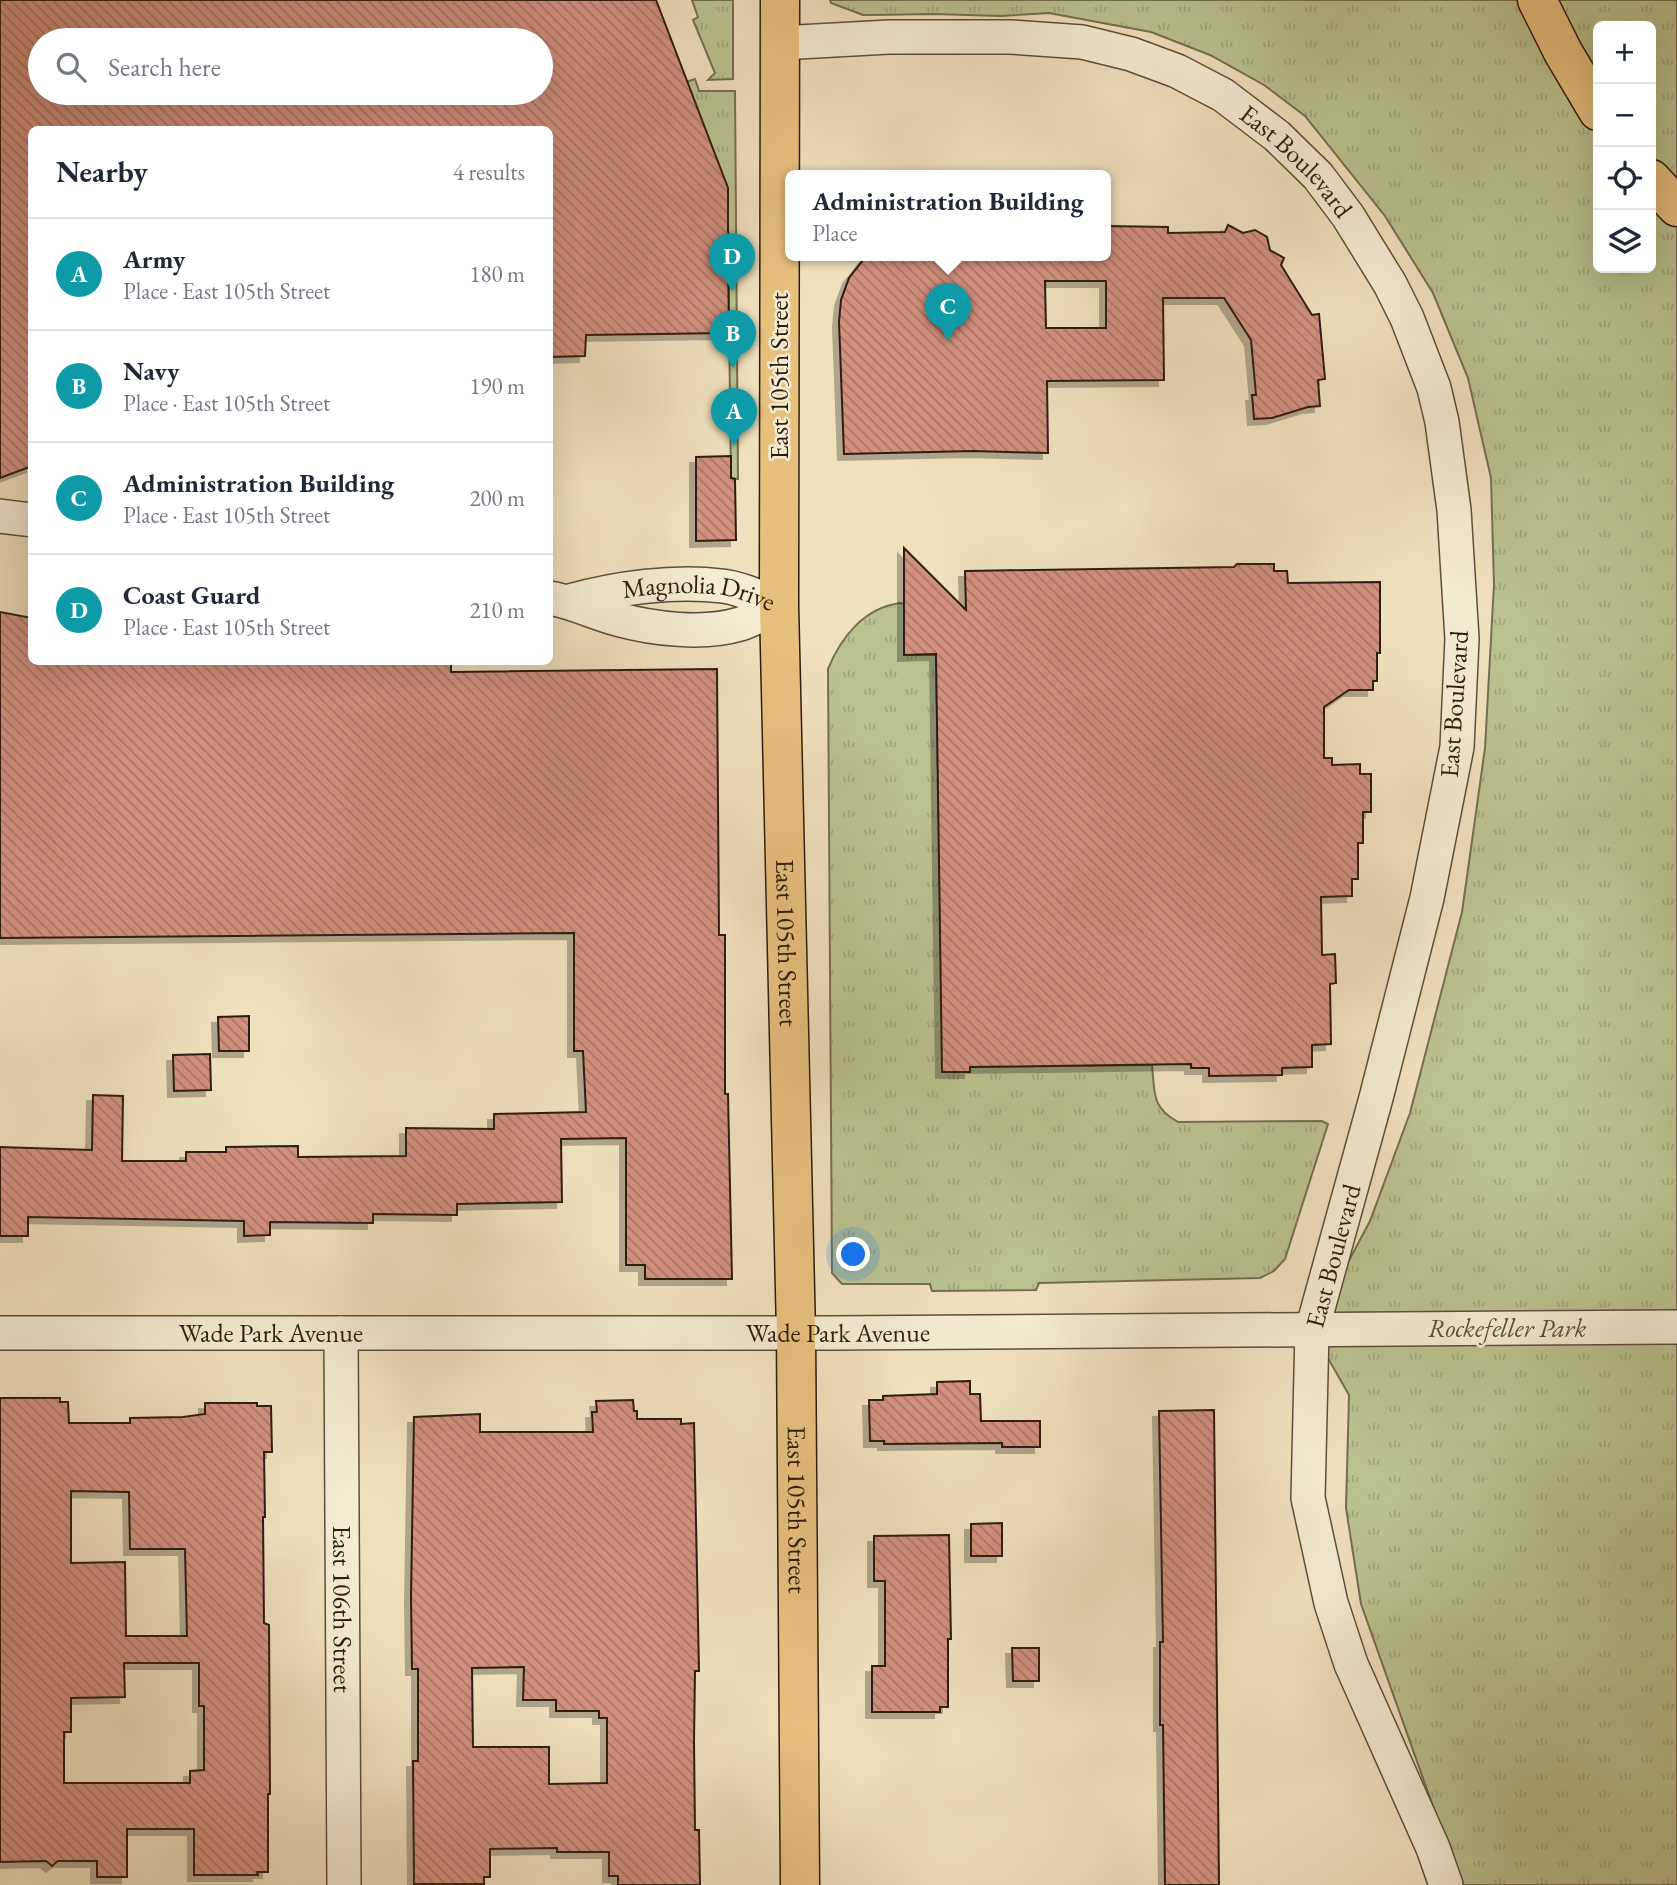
<!DOCTYPE html>
<meta charset="utf-8">
<style>
body{margin:0;font-family:"EB Garamond",serif;background:#f2f2f3;color:#1f2937}
.controls{position:absolute;right:21px;top:21px;display:grid;overflow:hidden;border-radius:10px;box-shadow:0 7px 28px #0002}
.controls button{width:63px;height:63px;display:grid;place-items:center;padding:0;border:0;border-bottom:2px solid #e0e1e3;background:#fff;color:#1f2937;font:35px sans-serif}
.you{position:absolute;left:854px;top:1255px;width:24px;height:24px;margin:-18px;border:5px solid #fff;border-radius:50%;background:#1a73e8;box-shadow:0 0 0 10px #1a73e833}
.badge{display:grid;place-items:center;width:46px;height:46px;border-radius:50%;background:#0f766e;color:#fff;font-size:23px;font-weight:700}
.pin{position:absolute;translate:-50% -58px;filter:drop-shadow(0 2px 4px #0008)}
.pin::after{content:'';position:absolute;top:37px;width:24px;height:21px;background:inherit;clip-path:polygon(0 0,100% 0,50% 100%)}
.popup{position:absolute;left:785px;top:170px;width:326px;height:91px;box-sizing:border-box;display:grid;place-content:center;border-radius:10px;background:#fff;filter:drop-shadow(0 2px 5px #0005);font-size:23px;white-space:nowrap;color:#747a83}
.popup b{font-size:26px;color:#1f2937}
.popup::after{content:'';position:absolute;left:50%;top:100%;margin-left:-14px;border:14px solid transparent;border-top-color:#fff}
.list{margin:0;padding:0;list-style:none}
h2{display:flex;justify-content:space-between;align-items:center;height:91px;margin:0;padding:0 28px;font-size:30px}
h2 small{font-size:23px;font-weight:400;color:#747a83}
.list li{display:grid;grid-template-columns:46px 1fr auto;gap:21px;align-items:center;box-sizing:border-box;height:112px;padding:0 28px;border-top:2px solid #e0e1e3}
.list b{display:block;font-size:26px;white-space:nowrap}
.list p{margin:0;font-size:23px;white-space:nowrap;color:#747a83}
.list em{font-size:23px;font-style:normal;color:#747a83}
.icon{flex:none;width:38px;height:38px;fill:none;stroke:currentColor;stroke-width:2;stroke-linecap:round;stroke-linejoin:round}
.map{position:relative;flex:none;width:1677px;height:1885px;overflow:hidden}
.search{position:absolute;background:#fff;box-shadow:0 7px 28px #0002;left:28px;top:28px;width:525px;height:77px;display:flex;align-items:center;gap:18px;box-sizing:border-box;padding:0 24px;border-radius:38px;color:#747a83;font-size:26px}
.panel{position:absolute;background:#fff;box-shadow:0 7px 28px #0002;left:28px;top:126px;width:525px;height:539px;border-radius:10px}
.map>svg:first-child{display:block}
</style>
<div class="map">
<svg width="1677" height="1885" viewBox="0 0 1677 1885">
<defs>
<pattern id="grass-tufts" width="24" height="20" patternUnits="userSpaceOnUse" patternTransform="scale(1.75)"><rect width="24" height="20" fill="#bbc290"/><path d="M3 7l-1-3M5 7V3M7 7l1-3M15 17l-1-3M17 17v-4M19 17l1-3" fill="none" stroke="#a1a67b"/></pattern>
<pattern id="building-back-hatch" width="6" height="6" patternUnits="userSpaceOnUse" patternTransform="scale(1.75)"><rect width="6" height="6" fill="#d2907e"/><path d="M-1 5l2 2M0 0l6 6M5-1l2 2" fill="none" stroke="#ab7566"/></pattern>
<filter id="shadow"><feDropShadow dx="-6" dy="6" stdDeviation="0" flood-color="#0004"/></filter>
</defs>
<rect width="100%" height="100%" fill="#f0e1bd"/>
<filter id="stains"><feTurbulence type="fractalNoise" baseFrequency=".00286" numOctaves="4"/><feColorMatrix values="0 0 0 0 .2 0 0 0 0 .09 0 0 0 0 .02 0 0 0 .5 -.17"/></filter>
<radialGradient id="worn" r=".72"><stop offset=".6" stop-color="#630" stop-opacity="0"/><stop offset="1" stop-color="#630" stop-opacity=".3"/></radialGradient>
<path fill="url(#grass-tufts)" stroke="#756f4f" stroke-width="2" fill-rule="evenodd" d="M692,0H733V79L708,80L715,73L693,20L698,17Z
M830,0H1677V1885H1461L1361,1604L1346,1508L1349,1395L1312,1330L1370,1221L1410,1113L1462,912L1485,748L1494,584L1491,478L1468,378L1433,293L1385,216L1305,116L1264,85L1210,55L1151,32L1049,13L1001,16L934,14L872,15H863L831,3ZM1598,26H1651V268H1598Z
M695,79L699,91H735L738,479L731,478L728,242L730,240L686,82Z
M900,603L904,604V655H936L943,1072H969L970,1067L1152,1065C1155,1093 1151,1107 1178,1122L1322,1121L1328,1124L1285,1259L1274,1271L1260,1278L1039,1283L1036,1290L932,1291L930,1284H842L832,1273L828,669C841,637 864,608 900,603Z"/>
<path fill="url(#building-back-hatch)" stroke="#2f1c0e" stroke-width="2" fill-rule="evenodd" filter="url(#shadow)" d="M0,0H656L728,188V231L730,241L728,242L729,333L586,335L585,356L550,357V130H32V466L0,478ZM40,40H541V93H40Z
M1228,225L1243,233L1255,230L1267,237L1270,250L1284,258L1281,265L1312,315L1319,314L1325,379L1318,380L1320,406L1308,407L1272,418L1254,419L1252,395H1256L1251,340L1224,298H1163L1164,380L1047,381L1048,453L973,451L844,454L839,322L841,300L849,278L867,255H1105V226L1168,227V233L1225,232ZM1045,281H1106V328H1046Z
M731,456V478L735,479L736,540L696,541V457Z
M904,548L966,610L965,571L1234,567L1237,564H1274V571H1287L1288,583L1380,582V653H1377V681H1373V690H1349L1324,707V758H1332V765L1360,764V774H1371V812H1363V843H1358V879H1352V896L1321,897L1322,955L1335,954L1336,983L1330,984L1331,1044L1312,1045V1067L1282,1068V1075L1209,1076V1068H1191V1064L970,1067V1072H942L936,654L904,655Z
M0,612L32,618V662H451V672L717,669L719,935H725V1094H728L732,1279H645V1265H626V1138L561,1139L562,1202L457,1204V1215L373,1214V1223L270,1222V1235L244,1236V1221L28,1217V1236H0V1147L92,1150L93,1095L123,1096L122,1161H186V1152H226V1147L298,1146V1157L406,1156V1128L494,1129V1114L586,1112L583,1051H574V933L0,938Z
M249,1016V1051H219L218,1017Z
M210,1054L211,1090L174,1091L173,1055Z
M970,1381V1394H980L981,1421H1040V1447H1002V1443L884,1444V1441H870L869,1400H883V1396L937,1394V1382Z
M0,1398H60V1402H68L69,1423H130V1418L183,1417L205,1414V1403H257V1406H271L272,1452H264L265,1517H263L264,1623L269,1625L270,1794H268V1872H257L258,1875H194V1829H127V1877H97V1861H58L52,1866L46,1861L0,1862ZM71,1491L129,1492L130,1549H185L187,1636H126L125,1562L71,1563ZM124,1663H199V1706H204V1770L190,1771V1783H64V1732H71V1698L125,1697Z
M633,1400L634,1411H637V1419H681V1424L694,1423L699,1671H695L694,1741L695,1830H699L700,1885H618V1876H609V1852H557V1848L490,1849V1877H484V1884H414L413,1761H418V1669H412L411,1597L414,1417L480,1414V1432H593L592,1412H597L596,1401ZM524,1667L523,1700H556V1711H599V1718H607V1783L549,1784V1747H473L472,1668Z
M1214,1410L1219,1885H1165L1163,1725H1160V1642H1163L1159,1411Z
M1002,1523V1556H971V1524Z
M949,1535L951,1639H948V1707H940V1712H872V1666H885V1581H874V1536Z
M1012,1648H1039V1681H1013Z"/>
<g fill="none" stroke-linecap="round" stroke-linejoin="round">
<defs>
<g id="minor">
<path id="s1" d="M780,43L889,37H1011L1082,42L1131,54L1177,71L1223,95L1277,136L1318,176L1348,216L1390,284L1407,318L1434,388L1442,422L1454,510L1462,639L1457,747L1427,898L1376,1098L1312,1330L1308,1498L1331,1603L1351,1664L1433,1848L1446,1885"/>
<path d="M0,516L32,520"/>
<path d="M550,598C573,602 594,613 617,619C653,629 704,635 740,624C754,620 767,611 779,605"/>
<path id="s2" d="M570,601C616,588 674,580 722,586C741,588 761,598 779,605"/>
<path id="s3" d="M0,1333H831L1677,1327"/>
<path id="s4" d="M341,1333L344,1885"/>
</g>
<g id="major">
<path id="s5" d="M780,0L779,605L796,1333L800,1885"/>
<path d="M1537,0L1563,52L1598,111"/>
<path d="M1651,179L1677,207"/>
</g>
</defs>
<use href="#minor" stroke="#5f4d3a" stroke-width="36"/>
<use href="#major" stroke="#2f1c0e" stroke-width="41"/>
<use href="#minor" stroke="#f5ecd4" stroke-width="33"/>
<use href="#major" stroke="#e8c07e" stroke-width="38"/>
</g>
<g text-anchor="middle" stroke-width="5" stroke-linejoin="round" paint-order="stroke">
<g font-size="26" fill="#2f1c0e" stroke="#f5ecd4">
<text dy="9" stroke="none"><textPath href="#s1" startOffset="553">East Boulevard</textPath></text>
<text transform="translate(779 376) rotate(-90)" y="9">East 105th Street</text>
<text dy="9" stroke="none"><textPath href="#s2" startOffset="131">Magnolia Drive</textPath></text>
<text transform="translate(1454 704) rotate(-86)" y="9">East Boulevard</text>
<text dy="9" stroke="none"><textPath href="#s5" startOffset="943">East 105th Street</textPath></text>
<text transform="translate(1333 1256) rotate(-75)" y="9">East Boulevard</text>
<text dy="9" stroke="none"><textPath href="#s3" startOffset="838">Wade Park Avenue</textPath></text>
<text dy="9" stroke="none"><textPath href="#s3" startOffset="271">Wade Park Avenue</textPath></text>
<text dy="9" stroke="none"><textPath href="#s5" startOffset="1510">East 105th Street</textPath></text>
<text dy="9" stroke="none"><textPath href="#s4" startOffset="276">East 106th Street</textPath></text>
</g>
<g font-size="26" font-style="italic" fill="#594e35" stroke="#f5ecd4">
<text x="1507" y="1337">Rockefeller Park</text>
</g>
</g>
<rect width="100%" height="100%" filter="url(#stains)"/>
<rect width="100%" height="100%" fill="url(#worn)"/>
</svg>
<div class="controls">
<button>+</button>
<button>−</button>
<button><svg class="icon" aria-label="locate" viewBox="0 0 24 24"><circle cx="12" cy="12" r="6"/><path d="M12 2v4M12 18v4M2 12h4M18 12h4"/></svg></button>
<button><svg class="icon" aria-label="layers" viewBox="0 0 24 24"><path d="M12 4l9 5-9 5-9-5zM3 14l9 5 9-5"/></svg></button>
</div>
<div class="you"></div>
<div class="pin badge" style="left:734px;top:446px;background:#0f9aa8">A</div>
<div class="pin badge" style="left:733px;top:368px;background:#0f9aa8">B</div>
<div class="pin badge" style="left:948px;top:341px;background:#0f9aa8">C</div>
<div class="popup"><b>Administration Building</b>Place</div>
<div class="pin badge" style="left:732px;top:291px;background:#0f9aa8">D</div>
<div class="search"><svg class="icon" aria-label="search" viewBox="0 0 24 24"><circle cx="10" cy="10" r="6"/><path d="M15 15l6 6"/></svg>Search here</div>
<section class="panel">
<h2>Nearby<small>4 results</small></h2>
<ul class="list">
<li><span class="badge" style="background:#0f9aa8">A</span><div><b>Army</b><p>Place · East 105th Street</p></div><em>180 m</em></li>
<li><span class="badge" style="background:#0f9aa8">B</span><div><b>Navy</b><p>Place · East 105th Street</p></div><em>190 m</em></li>
<li><span class="badge" style="background:#0f9aa8">C</span><div><b>Administration Building</b><p>Place · East 105th Street</p></div><em>200 m</em></li>
<li><span class="badge" style="background:#0f9aa8">D</span><div><b>Coast Guard</b><p>Place · East 105th Street</p></div><em>210 m</em></li>
</ul>
</section>
</div>
